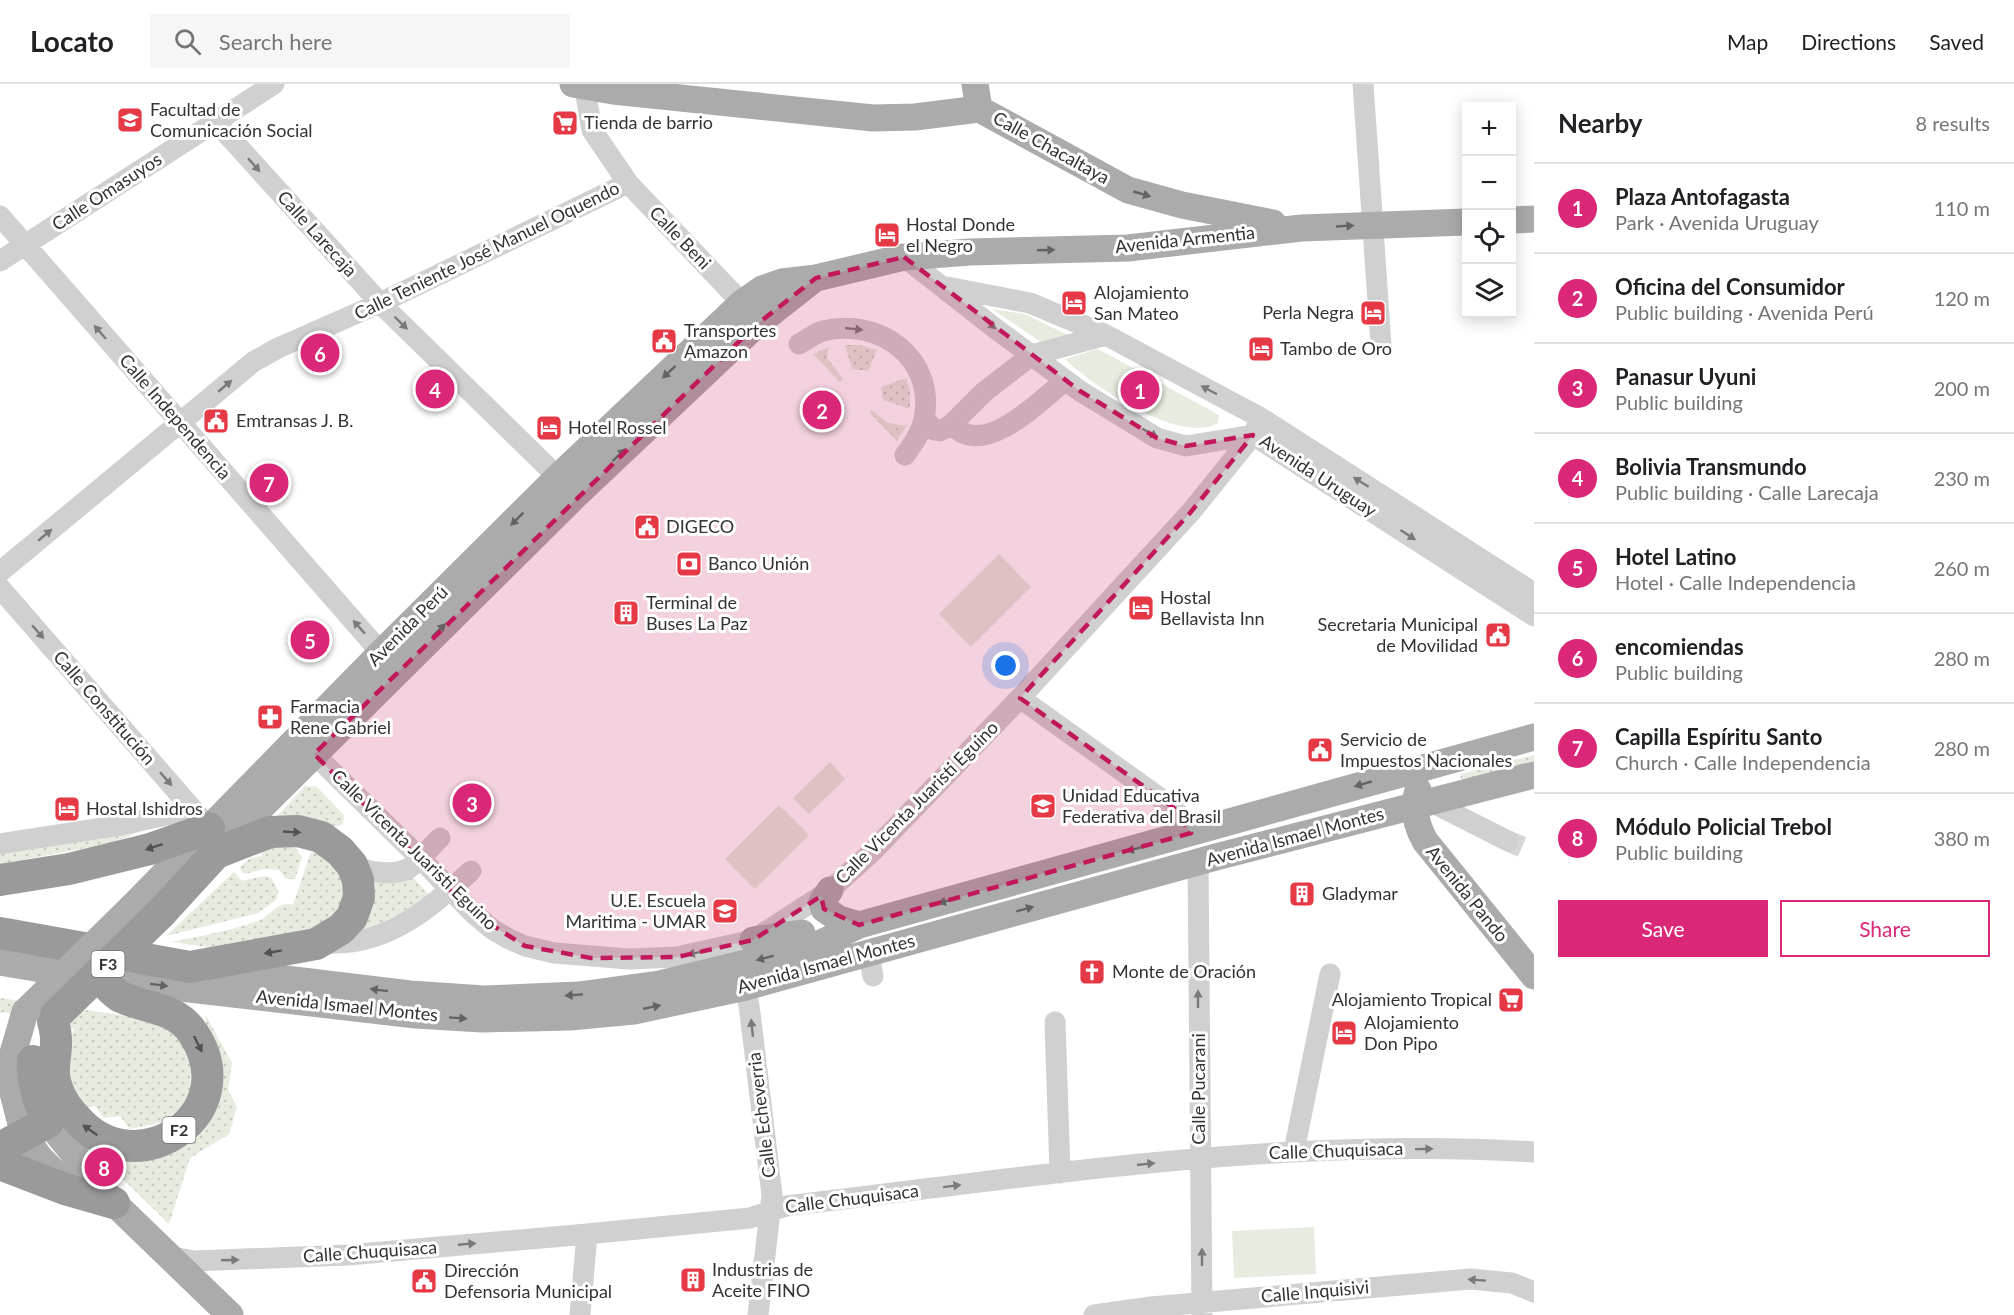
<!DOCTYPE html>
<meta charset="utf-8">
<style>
body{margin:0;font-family:Lato,sans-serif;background:#f6f6f6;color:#202124}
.controls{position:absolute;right:18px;top:18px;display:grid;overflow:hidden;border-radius:0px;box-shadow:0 3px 15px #0003}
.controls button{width:54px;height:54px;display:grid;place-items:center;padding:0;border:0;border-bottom:2px solid #e0e0e0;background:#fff;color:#202124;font:30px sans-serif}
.you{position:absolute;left:1006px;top:582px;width:21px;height:21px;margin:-15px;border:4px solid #fff;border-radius:50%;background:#1a73e8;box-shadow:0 0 0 9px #1a73e833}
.badge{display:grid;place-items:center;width:39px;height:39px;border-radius:50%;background:#db2777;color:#fff;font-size:20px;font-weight:700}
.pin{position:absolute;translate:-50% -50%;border:3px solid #fff;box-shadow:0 2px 6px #0006}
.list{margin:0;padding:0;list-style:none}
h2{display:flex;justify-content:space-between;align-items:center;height:78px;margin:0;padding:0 24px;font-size:26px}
h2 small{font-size:20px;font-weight:400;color:#757577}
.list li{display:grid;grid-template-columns:39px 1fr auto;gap:18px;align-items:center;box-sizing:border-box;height:90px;padding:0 24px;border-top:2px solid #e0e0e0}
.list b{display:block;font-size:22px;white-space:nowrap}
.list p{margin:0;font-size:20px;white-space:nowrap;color:#757577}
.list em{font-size:20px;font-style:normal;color:#757577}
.actions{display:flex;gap:12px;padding:18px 24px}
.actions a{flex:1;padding:14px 0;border:2px solid #db2777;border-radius:0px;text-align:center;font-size:21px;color:#db2777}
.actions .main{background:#db2777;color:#fff}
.icon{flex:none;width:33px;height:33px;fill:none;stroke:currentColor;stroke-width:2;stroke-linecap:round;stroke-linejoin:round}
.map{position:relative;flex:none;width:1534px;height:1231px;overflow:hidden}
header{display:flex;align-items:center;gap:36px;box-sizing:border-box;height:84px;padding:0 30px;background:#fff;border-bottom:2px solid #e0e0e0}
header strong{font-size:28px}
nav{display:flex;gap:33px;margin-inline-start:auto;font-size:21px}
.search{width:420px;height:54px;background:#f6f6f6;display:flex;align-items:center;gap:15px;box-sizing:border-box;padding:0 21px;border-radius:0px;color:#757577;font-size:22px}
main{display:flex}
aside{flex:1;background:#fff}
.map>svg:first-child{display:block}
</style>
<header>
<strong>Locato</strong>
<div class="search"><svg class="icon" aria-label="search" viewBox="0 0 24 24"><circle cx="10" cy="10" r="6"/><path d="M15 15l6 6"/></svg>Search here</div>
<nav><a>Map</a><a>Directions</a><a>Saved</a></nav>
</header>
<main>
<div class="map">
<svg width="1534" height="1231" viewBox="0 0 1534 1231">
<defs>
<pattern id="grass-dots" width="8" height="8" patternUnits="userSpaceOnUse" patternTransform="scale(1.5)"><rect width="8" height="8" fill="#e6ecdf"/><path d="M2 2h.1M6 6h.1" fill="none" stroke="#c6cbc0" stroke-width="1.8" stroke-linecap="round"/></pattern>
</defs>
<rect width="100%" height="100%" fill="#fff"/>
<path fill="url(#grass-dots)" d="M845,261H860L877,266L868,287L852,285Z
M829,263L827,274L843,295L840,298L813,270Z
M906,294L910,307V325L883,316L881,303Z
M872,326L888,339L906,342L897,357L870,329Z
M1534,671V677L1462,697L1460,692L1461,690Z
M306,701L309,703L316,702L344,731L343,740L332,744L279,735L278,731Z
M150,743L113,759L0,780V768Z
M292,759L302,773L295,795H286L279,786L264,785L245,790L239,784L250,774L261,772L265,763Z
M311,768L320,770L335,781L342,797L344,819L333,841L214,864L172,858C199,852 235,846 260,836C272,831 278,816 293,821Z
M234,788L242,797L264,792L271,794L279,808L276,816L258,829L166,852Z
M412,792L431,813L397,834L360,848L367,798Z
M0,914L149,935L169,946L179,956L187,970L191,985L190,1008L184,1022L163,1038L130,1045L120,1032L104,1034L95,1022L85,1024C81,1018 73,1011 70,1004C63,986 66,962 74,945L3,928L0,930Z
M205,930L232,979L228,1006L237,1023L229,1050L190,1074L169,1140L84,1057L107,1068L215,1019L222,999L219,973L207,945Z"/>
<path fill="#e6ecdf" d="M992,225L1025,230L1072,253L1044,260Z
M1098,265L1219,331L1218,339C1181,361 1092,302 1065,275Z
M999,470L1031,503L971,563L939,530Z
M830,678L845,695L809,730L793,714Z
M779,721L809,751L755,805L725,775Z
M1314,1143L1316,1190L1234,1194L1232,1147Z"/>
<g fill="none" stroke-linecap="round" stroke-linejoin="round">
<path stroke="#d6d6d6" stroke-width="21" stroke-dasharray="21 10" stroke-linecap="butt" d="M1508,757L1522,763"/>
<path stroke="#d0d0d0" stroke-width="21" d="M584,0L592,46L628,99L742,219L749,230
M1363,0L1381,261
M215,37L380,219L569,404
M0,132L391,580
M904,173L996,245L1080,307L1157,354L1186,362L1253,351L1534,532
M0,177L274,0
M947,203L1030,219L1106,251L1261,334L1534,509
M799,260C807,256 815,249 823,247C879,233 936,274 924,335C921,349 913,360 905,371
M924,334L934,346L940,347L952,340L984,308L1032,271L1106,251
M952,340C981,377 1041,317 1065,296
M0,488L253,278L278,264L380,219L628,99
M0,504L209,744
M1020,614L1174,724L1191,749
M314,670L420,774L473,829L492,845L509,855L525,862L554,869L629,875L677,873L753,856L830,806L873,767L1020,614L1190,429L1253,351L1261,334
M1431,718L1508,757
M0,760L121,741L193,725
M1198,778L1202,1231
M352,781C368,788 393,793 409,784C420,777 430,763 440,754
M322,860C332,859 341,859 351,858C399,852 437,818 471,787
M868,868L873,892
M746,903L750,929L772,1111L758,1231
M1055,938L1060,1089
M1294,1067L1330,890
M172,1173L195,1177L348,1171L587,1150L750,1134L786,1122C1033,1093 1284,1052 1534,1068
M580,1231L587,1150
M1094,1231L1151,1223L1470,1195L1512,1199L1534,1208"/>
<path stroke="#ababab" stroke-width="27" d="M573,0L613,7L873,34L915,33L979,25L1128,106L1182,121L1273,139
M975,0L979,25
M1512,136L1534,135
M1418,706C1412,724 1416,741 1425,757L1534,892
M217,767L576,411L756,241L813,196
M830,806L822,818L824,825L839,835L859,841
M132,823L381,569L558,393L742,219L762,205L782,198L816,194L904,173L970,168L1128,164L1302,144L1466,138
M753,856L802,849
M0,878L101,895L416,931L482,935L570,933L634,927L746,903L1216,773L1534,691
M205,885L410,910L484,915L579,911L659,900L737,881L819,860L859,841L1534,653
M25,928L11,976L10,997L24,1052L40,1074L54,1088L76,1100
M48,1038L114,1119L230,1231"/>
<path stroke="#9a9a9a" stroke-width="32" d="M0,796L69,785L150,765L209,744
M0,849L190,883L316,860L341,845L352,833L359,813L358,796L352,781L340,767L321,753L298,747L270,748L216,769L161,829
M53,937C54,942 56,949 56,955C57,972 50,986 57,1004C61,1016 68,1026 77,1035C136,1103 247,1030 193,949C176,923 147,925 121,913C114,910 107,900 101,895
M0,1064L48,1038C39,1018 32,999 33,977
M0,1080L65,1105L114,1119"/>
<path stroke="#ababab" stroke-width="27" d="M25,928L132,823"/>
<path stroke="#9a9a9a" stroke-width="32" d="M56,931L161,829"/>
</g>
<defs><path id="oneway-solid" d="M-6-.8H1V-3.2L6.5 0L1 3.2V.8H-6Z" transform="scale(1.5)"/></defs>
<g fill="#7a7a7a">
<use href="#oneway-solid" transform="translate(254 81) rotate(48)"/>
<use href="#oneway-solid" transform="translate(401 239) rotate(44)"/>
<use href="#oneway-solid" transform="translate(989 239) rotate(39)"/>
<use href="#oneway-solid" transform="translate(854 245) rotate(6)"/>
<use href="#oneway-solid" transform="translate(100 248) rotate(-131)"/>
<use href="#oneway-solid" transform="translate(225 302) rotate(-40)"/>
<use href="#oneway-solid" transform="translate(1209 306) rotate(-152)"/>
<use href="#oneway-solid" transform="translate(1150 349) rotate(30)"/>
<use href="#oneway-solid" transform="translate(1361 398) rotate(-148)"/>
<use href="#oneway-solid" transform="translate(45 451) rotate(-40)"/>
<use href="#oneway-solid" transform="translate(1408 451) rotate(33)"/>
<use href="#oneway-solid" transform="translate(359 543) rotate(-131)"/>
<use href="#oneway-solid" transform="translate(38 548) rotate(49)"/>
<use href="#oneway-solid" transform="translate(166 695) rotate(49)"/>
<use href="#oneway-solid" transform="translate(696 869) rotate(168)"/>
<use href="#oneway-solid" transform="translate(1198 915) rotate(-90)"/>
<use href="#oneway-solid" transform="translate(752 944) rotate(-96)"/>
<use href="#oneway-solid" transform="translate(1424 1065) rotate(-1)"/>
<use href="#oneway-solid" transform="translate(1146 1080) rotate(-6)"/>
<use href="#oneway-solid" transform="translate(952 1102) rotate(-7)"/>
<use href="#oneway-solid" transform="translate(467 1160) rotate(-5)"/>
<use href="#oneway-solid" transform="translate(1202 1173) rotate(-90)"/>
<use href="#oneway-solid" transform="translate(230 1176) rotate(-2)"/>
<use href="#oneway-solid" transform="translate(1477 1196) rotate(-176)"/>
</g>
<g fill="#636363">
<use href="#oneway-solid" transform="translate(1142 110) rotate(16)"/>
<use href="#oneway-solid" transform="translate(1345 142) rotate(-3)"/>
<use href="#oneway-solid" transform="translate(1046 166) rotate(-2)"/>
<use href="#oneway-solid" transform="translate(669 288) rotate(137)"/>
<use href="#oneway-solid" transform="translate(619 371) rotate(-44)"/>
<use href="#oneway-solid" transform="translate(517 435) rotate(135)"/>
<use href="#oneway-solid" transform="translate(439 546) rotate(-44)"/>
<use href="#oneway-solid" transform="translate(1363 700) rotate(164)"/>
<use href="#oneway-solid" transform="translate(1135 765) rotate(165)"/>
<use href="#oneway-solid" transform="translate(947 817) rotate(165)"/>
<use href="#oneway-solid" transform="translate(1025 825) rotate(-15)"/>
<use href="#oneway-solid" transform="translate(765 874) rotate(165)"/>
<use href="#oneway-solid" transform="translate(159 901) rotate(7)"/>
<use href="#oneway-solid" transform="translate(379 906) rotate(-173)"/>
<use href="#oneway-solid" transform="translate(574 911) rotate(176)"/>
<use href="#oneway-solid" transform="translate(652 923) rotate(-12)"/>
<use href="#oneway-solid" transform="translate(458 934) rotate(4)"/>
</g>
<g fill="#525252">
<use href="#oneway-solid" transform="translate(292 748) rotate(3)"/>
<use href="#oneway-solid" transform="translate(154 763) rotate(162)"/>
<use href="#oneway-solid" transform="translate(273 868) rotate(170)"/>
<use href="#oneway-solid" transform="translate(198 960) rotate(63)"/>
<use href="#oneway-solid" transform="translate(90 1046) rotate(-145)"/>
</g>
<path fill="#c2185b" fill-opacity="0.2" stroke="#c2185b" stroke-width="4.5" stroke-dasharray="12 8" stroke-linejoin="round" d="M904,173L1080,307L1157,354L1186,362L1253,351L1190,429L1020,614L1174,724L1191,749L859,841L824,825L821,812L753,856L677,873L591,874L525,862L473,829L314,670L756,241L816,194Z"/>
<defs>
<symbol id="university-square" viewBox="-11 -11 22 22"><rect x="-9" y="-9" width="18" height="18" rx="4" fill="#e63946" stroke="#fff"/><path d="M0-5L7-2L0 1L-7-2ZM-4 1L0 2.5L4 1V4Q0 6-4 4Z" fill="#fff"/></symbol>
<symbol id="supermarket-square" viewBox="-11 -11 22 22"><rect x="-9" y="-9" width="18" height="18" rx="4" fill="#e63946" stroke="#fff"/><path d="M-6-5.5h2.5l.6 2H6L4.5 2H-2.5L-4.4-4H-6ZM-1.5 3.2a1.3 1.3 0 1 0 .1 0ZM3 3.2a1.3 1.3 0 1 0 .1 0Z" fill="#fff"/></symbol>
<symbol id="hotel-square" viewBox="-11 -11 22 22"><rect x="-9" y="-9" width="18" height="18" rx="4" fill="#e63946" stroke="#fff"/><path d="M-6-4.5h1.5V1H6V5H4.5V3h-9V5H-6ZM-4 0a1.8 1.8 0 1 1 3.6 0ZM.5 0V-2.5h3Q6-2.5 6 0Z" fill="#fff"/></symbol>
<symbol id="civic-square" viewBox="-11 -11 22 22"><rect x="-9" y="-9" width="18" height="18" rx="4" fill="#e63946" stroke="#fff"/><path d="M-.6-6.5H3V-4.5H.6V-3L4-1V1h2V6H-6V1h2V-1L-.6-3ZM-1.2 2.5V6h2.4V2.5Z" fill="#fff"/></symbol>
<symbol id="bank-square" viewBox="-11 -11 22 22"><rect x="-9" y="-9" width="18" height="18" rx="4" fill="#e63946" stroke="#fff"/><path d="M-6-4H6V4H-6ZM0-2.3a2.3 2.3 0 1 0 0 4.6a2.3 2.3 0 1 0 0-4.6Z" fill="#fff"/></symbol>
<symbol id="building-square" viewBox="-11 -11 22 22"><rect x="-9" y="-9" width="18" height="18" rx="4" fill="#e63946" stroke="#fff"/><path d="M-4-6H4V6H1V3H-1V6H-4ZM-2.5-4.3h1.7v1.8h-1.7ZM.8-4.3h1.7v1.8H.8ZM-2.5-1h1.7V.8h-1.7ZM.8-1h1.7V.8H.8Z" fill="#fff"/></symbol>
<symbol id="pharmacy-square" viewBox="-11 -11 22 22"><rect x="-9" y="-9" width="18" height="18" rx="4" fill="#e63946" stroke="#fff"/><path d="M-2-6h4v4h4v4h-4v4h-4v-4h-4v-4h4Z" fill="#fff"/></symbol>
<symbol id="school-square" viewBox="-11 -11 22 22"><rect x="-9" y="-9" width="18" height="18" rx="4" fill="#e63946" stroke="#fff"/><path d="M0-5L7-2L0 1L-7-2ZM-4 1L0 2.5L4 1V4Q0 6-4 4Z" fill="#fff"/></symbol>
<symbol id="church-square" viewBox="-11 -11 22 22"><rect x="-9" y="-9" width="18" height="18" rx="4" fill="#e63946" stroke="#fff"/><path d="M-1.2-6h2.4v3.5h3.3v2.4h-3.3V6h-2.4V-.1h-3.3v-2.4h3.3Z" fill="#fff"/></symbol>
</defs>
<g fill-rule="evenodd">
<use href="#university-square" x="115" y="21" width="30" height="30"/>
<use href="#supermarket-square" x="550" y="24" width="30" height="30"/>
<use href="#hotel-square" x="872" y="136" width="30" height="30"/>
<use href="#hotel-square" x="1059" y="204" width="30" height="30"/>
<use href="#hotel-square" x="1358" y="214" width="30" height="30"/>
<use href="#civic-square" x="649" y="242" width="30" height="30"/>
<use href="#hotel-square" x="1246" y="250" width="30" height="30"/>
<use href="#civic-square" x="201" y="322" width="30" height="30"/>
<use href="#hotel-square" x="534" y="329" width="30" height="30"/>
<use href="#civic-square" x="632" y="428" width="30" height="30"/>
<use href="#bank-square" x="674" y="465" width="30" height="30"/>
<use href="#hotel-square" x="1126" y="509" width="30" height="30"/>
<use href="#building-square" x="611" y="514" width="30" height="30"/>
<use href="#civic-square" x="1483" y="536" width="30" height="30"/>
<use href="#pharmacy-square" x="255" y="618" width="30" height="30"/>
<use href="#civic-square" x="1305" y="651" width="30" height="30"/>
<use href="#school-square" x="1028" y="707" width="30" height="30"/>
<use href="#hotel-square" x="52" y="710" width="30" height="30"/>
<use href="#building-square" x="1287" y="795" width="30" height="30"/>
<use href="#school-square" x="710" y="812" width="30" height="30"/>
<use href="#church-square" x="1077" y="873" width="30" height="30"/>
<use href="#supermarket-square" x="1496" y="901" width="30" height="30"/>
<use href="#hotel-square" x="1329" y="934" width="30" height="30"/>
<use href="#building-square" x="678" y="1181" width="30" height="30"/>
<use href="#civic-square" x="409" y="1182" width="30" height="30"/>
</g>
<g text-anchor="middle" stroke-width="6" stroke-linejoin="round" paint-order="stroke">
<g fill="#fff" stroke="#707070" stroke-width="1.5">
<rect x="91.5" y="867" width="33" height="26" rx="4.5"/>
<rect x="162.5" y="1033" width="33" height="26" rx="4.5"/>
</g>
<g font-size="16" font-weight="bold" fill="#333">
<text x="108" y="886">F3</text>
<text x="179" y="1052">F2</text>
</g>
<g font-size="18" fill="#333" stroke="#fff" text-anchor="start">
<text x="150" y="32">Facultad de<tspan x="150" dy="21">Comunicación Social</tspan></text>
<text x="584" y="45">Tienda de barrio</text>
<text x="906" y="147">Hostal Donde<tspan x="906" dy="21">el Negro</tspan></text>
<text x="1094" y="215">Alojamiento<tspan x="1094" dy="21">San Mateo</tspan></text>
<text x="1354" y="235" text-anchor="end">Perla Negra</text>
<text x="684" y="253">Transportes<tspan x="684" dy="21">Amazon</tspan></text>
<text x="1280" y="271">Tambo de Oro</text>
<text x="236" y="343">Emtransas J. B.</text>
<text x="568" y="350">Hotel Rossel</text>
<text x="666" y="449">DIGECO</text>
<text x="708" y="486">Banco Unión</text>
<text x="1160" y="520">Hostal<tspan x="1160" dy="21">Bellavista Inn</tspan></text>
<text x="646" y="525">Terminal de<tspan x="646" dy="21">Buses La Paz</tspan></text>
<text x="1478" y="547" text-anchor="end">Secretaria Municipal<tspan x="1478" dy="21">de Movilidad</tspan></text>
<text x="290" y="629">Farmacia<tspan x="290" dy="21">Rene Gabriel</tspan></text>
<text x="1340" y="662">Servicio de<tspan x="1340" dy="21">Impuestos Nacionales</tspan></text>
<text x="1062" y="718">Unidad Educativa<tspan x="1062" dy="21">Federativa del Brasil</tspan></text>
<text x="86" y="731">Hostal Ishidros</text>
<text x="1322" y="816">Gladymar</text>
<text x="706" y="823" text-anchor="end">U.E. Escuela<tspan x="706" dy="21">Maritima - UMAR</tspan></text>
<text x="1112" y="894">Monte de Oración</text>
<text x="1492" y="922" text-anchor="end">Alojamiento Tropical</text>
<text x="1364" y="945">Alojamiento<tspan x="1364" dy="21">Don Pipo</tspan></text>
<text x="712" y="1192">Industrias de<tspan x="712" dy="21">Aceite FINO</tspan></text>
<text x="444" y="1193">Dirección<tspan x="444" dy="21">Defensoria Municipal</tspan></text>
</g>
<g font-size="18" fill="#333" stroke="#fff">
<text transform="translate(1051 64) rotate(29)" y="6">Calle Chacaltaya</text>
<text transform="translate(107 108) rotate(-33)" y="6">Calle Omasuyos</text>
<text transform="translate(317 150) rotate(48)" y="6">Calle Larecaja</text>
<text transform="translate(680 154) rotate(46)" y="6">Calle Beni</text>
<text transform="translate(1185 156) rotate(-6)" y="6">Avenida Armentia</text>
<text transform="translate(487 167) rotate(-26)" y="6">Calle Teniente José Manuel Oquendo</text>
<text transform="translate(175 333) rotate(49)" y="6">Calle Independencia</text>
<text transform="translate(1318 392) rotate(33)" y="6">Avenida Uruguay</text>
<text transform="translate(408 542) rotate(-45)" y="6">Avenida Perú</text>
<text transform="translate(104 624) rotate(49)" y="6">Calle Constitución</text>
<text transform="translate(917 719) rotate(-45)" y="6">Calle Vicenta Juaristi Eguino</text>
<text transform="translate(1295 753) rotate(-15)" y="6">Avenida Ismael Montes</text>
<text transform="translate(414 766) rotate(44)" y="6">Calle Vicenta Juaristi Eguino</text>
<text transform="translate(1467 810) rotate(51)" y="6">Avenida Pando</text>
<text transform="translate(826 880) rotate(-15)" y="6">Avenida Ismael Montes</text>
<text transform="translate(347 922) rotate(6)" y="6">Avenida Ismael Montes</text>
<text transform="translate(1199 1005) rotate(-90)" y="6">Calle Pucarani</text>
<text transform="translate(762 1031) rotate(-97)" y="6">Calle Echeverria</text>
<text transform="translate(1336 1067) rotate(-2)" y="6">Calle Chuquisaca</text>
<text transform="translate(852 1115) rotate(-7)" y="6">Calle Chuquisaca</text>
<text transform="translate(370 1168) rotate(-4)" y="6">Calle Chuquisaca</text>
<text transform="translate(1315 1208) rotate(-5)" y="6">Calle Inquisivi</text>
</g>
</g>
</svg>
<div class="controls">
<button>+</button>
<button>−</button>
<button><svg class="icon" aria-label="locate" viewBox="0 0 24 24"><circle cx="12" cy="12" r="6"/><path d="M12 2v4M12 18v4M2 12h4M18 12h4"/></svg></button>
<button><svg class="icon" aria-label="layers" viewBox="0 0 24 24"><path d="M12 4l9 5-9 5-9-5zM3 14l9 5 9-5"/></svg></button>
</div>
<div class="you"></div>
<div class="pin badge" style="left:1140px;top:306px">1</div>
<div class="pin badge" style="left:822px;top:326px">2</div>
<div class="pin badge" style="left:472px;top:719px">3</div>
<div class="pin badge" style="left:435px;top:305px">4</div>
<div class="pin badge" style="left:310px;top:556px">5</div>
<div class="pin badge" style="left:320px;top:269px">6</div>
<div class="pin badge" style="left:269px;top:399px">7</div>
<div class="pin badge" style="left:104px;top:1083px">8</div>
</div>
<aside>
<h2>Nearby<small>8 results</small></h2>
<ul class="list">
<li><span class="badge">1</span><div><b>Plaza Antofagasta</b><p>Park · Avenida Uruguay</p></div><em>110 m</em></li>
<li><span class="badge">2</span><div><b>Oficina del Consumidor</b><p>Public building · Avenida Perú</p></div><em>120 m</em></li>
<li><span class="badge">3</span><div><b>Panasur Uyuni</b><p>Public building</p></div><em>200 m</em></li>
<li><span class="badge">4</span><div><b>Bolivia Transmundo</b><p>Public building · Calle Larecaja</p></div><em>230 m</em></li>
<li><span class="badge">5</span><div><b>Hotel Latino</b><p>Hotel · Calle Independencia</p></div><em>260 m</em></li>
<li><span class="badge">6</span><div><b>encomiendas</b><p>Public building</p></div><em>280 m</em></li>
<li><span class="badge">7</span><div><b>Capilla Espíritu Santo</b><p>Church · Calle Independencia</p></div><em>280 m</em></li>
<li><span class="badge">8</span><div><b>Módulo Policial Trebol</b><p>Public building</p></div><em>380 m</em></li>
</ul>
<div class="actions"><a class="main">Save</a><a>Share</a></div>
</aside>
</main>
